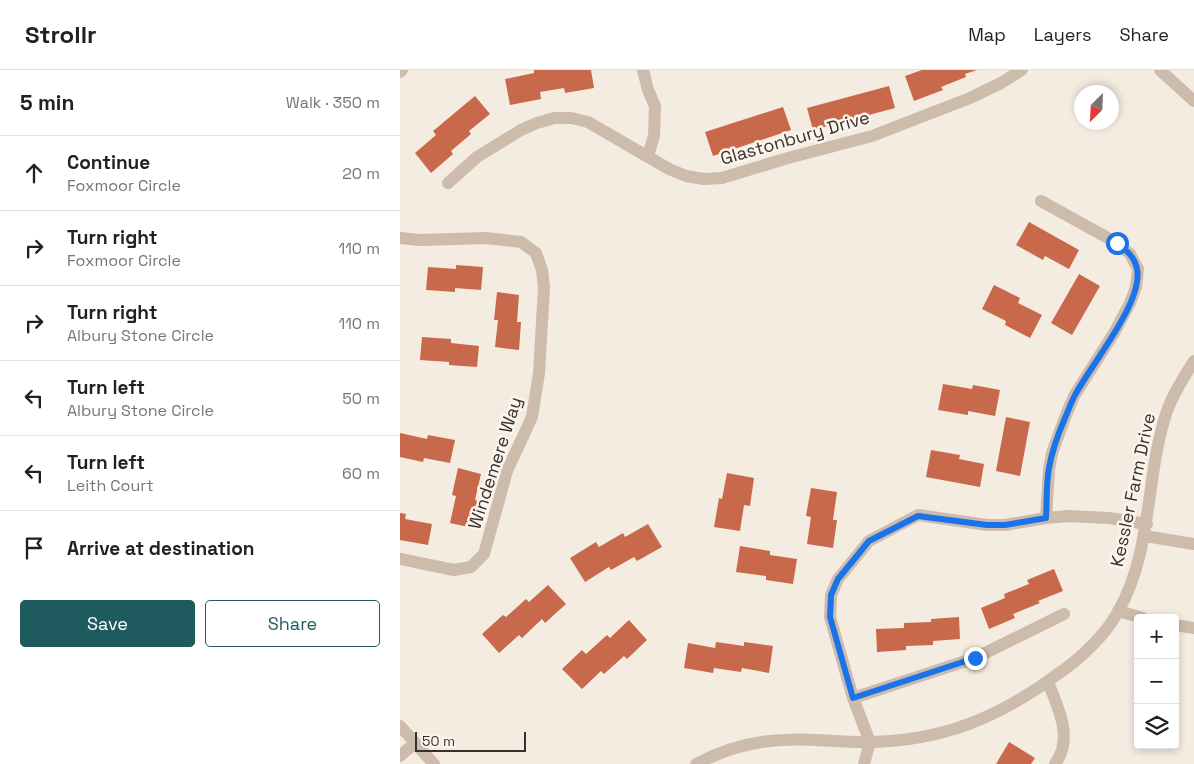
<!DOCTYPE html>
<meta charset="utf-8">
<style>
body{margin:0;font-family:"Space Grotesk",sans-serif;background:#f6f6f6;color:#202124}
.controls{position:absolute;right:15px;bottom:15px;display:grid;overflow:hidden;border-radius:5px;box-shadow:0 2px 8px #0003}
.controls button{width:45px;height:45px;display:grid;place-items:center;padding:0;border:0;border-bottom:1px solid #e0e0e0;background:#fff;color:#202124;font:25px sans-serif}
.compass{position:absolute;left:674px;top:15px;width:45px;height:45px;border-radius:50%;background:#fff;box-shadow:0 2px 8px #0003;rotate:204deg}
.scale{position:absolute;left:15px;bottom:12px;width:111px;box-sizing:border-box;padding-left:5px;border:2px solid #3b302b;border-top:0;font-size:14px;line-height:18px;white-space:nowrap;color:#3b302b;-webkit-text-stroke:4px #fbf5ee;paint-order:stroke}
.stop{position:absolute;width:15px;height:15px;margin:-11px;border:4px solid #1a73e8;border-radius:50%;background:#fff}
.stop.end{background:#1a73e8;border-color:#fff;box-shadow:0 1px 5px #0008}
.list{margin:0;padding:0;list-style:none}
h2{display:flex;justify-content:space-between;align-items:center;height:65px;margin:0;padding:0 20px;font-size:21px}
h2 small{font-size:16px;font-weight:400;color:#757577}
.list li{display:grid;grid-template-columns:32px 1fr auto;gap:15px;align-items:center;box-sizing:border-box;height:75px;padding:0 20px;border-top:1px solid #e0e0e0}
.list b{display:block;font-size:19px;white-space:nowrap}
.list p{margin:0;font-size:16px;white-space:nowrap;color:#757577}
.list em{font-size:16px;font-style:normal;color:#757577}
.actions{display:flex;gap:10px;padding:15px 20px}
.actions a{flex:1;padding:11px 0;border:1px solid #1f5a5e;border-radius:5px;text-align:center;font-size:18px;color:#1f5a5e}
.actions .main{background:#1f5a5e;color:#fff}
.icon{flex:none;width:28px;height:28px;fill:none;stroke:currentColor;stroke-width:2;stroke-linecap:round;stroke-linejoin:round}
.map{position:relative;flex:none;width:794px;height:694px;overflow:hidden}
header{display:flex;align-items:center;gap:30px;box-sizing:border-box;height:70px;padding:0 25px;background:#fff;border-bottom:1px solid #e0e0e0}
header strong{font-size:24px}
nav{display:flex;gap:28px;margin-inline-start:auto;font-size:18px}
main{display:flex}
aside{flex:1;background:#fff}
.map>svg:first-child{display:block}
</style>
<header>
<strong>Strollr</strong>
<nav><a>Map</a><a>Layers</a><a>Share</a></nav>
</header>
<main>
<aside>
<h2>5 min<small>Walk · 350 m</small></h2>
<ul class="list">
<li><svg class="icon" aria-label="ahead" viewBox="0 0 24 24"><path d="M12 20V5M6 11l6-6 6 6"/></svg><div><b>Continue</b><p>Foxmoor Circle</p></div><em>20 m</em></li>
<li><svg class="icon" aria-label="right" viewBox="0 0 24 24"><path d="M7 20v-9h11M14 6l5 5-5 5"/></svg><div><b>Turn right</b><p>Foxmoor Circle</p></div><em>110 m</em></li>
<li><svg class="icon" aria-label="right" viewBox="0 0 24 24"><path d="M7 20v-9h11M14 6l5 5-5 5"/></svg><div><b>Turn right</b><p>Albury Stone Circle</p></div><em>110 m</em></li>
<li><svg class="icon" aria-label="left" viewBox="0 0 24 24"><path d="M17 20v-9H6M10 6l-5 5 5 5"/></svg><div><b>Turn left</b><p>Albury Stone Circle</p></div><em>50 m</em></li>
<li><svg class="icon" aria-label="left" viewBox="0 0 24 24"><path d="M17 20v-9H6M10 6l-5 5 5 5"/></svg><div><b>Turn left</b><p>Leith Court</p></div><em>60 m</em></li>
<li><svg class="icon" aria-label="arrive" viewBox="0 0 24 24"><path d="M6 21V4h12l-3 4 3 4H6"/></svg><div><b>Arrive at destination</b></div></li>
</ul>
<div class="actions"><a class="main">Save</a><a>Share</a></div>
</aside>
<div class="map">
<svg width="794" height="694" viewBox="0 0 794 694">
<rect width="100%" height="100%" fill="#f4ebe1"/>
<path fill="#c8694b" d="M134,0H191L194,18L165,23L164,18L140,22L141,29L110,35L105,9L134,3Z
M522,0H577L565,4L566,7L541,17L543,20L514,31L505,6Z
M489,16L495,38L413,60L407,38Z
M75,26L90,44L69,61L71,64L51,81L53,84L31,103L15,83L36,65L33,61Z
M383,37L391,60L313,86L305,62Z
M629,152L679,180L669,199L645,186L643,190L616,175Z
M56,195L83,197L81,220L55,218V222L26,220L28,197L56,199Z
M679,204L700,216L672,265L651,253Z
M594,215L620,228L618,233L642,245L630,268L605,255L606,251L582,239Z
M97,222L119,225L117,252H121L119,280L95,277L98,250H94Z
M22,267L51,269V273L79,276L77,297L49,295V292L20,290Z
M543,314L572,319L573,315L600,320L595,346L568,341V345L538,340Z
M606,347L630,352L620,406L596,401Z
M0,363L27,369L28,365L55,370L50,393L24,388L23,392L0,387Z
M531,380L560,385L559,389L584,394L580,417L526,407Z
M58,398L81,404L75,430L79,431L73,458L50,453L56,426L52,425Z
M327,403L354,408L350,436L344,435L340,461L314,457L319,428L322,429Z
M411,418L437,422L433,450H437L433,478L407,474L411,447L406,446Z
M0,443L6,444L5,449L32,454L28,475L0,470Z
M248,454L262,477L237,491L234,487L211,500L209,497L185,512L170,488L196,472L199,477L223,463L225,467Z
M340,476L370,481V485L397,489L393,514L366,510V506L336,502Z
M654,499L663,521L638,531L640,533L613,544L615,548L589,559L581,538L605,528L604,524L629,514L627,510Z
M148,515L166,534L145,553L142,549L122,568L119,565L99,583L82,564L103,545L106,547L126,529L129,532Z
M559,547L560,569L533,571V575L506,576V580L477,582L476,559L504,558V553L531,552V549Z
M229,550L247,570L227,589L224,586L204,604L201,601L182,619L162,599L182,580L186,584L207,565L210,568Z
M316,572L344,576V572L373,576L369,603L342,598L341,602L314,598L313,603L284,598L288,573L315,578Z
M609,672L635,688L631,694H596Z"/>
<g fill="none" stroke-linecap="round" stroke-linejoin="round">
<path stroke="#cdbbac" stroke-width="12" d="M243,0L248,20L255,36L254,66L248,86
M760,0L794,31
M0,2L2,0
M48,113L77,87L121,60L137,53L154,48H171L188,52L269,99L286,106L304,109L322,108L388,88L472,66L570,28L601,13L622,0
M641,131L717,173L730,184L738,199L736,217L730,233L714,263L674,326L664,350L652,383L649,400L646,448
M0,168L20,170L86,168L121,172L136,183L142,200L144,217L139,303L132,347L107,401L84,484L71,497L54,500L0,489
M745,466L794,474
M718,541L743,548
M775,555L794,558
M648,612C658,638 674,668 655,694
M453,628L575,588L664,544
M0,656L34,694
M0,686L15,673
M296,694C323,680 352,671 383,670C412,668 441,673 470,672C541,671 598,648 655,606C680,589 703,568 718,542C753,480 745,409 766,344C772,325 784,307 794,291
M464,694L470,672L453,628L430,547L431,525L438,509L469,471L518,445L587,455H605L646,448L668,446L709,448L747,454"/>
</g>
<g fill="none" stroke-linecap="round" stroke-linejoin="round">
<path stroke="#1a73e8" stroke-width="6" d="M575,588L453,628L430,547L431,525L438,509L469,471L518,446L587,455H605L646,448C647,431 646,414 649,398C652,381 658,364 665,348C668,341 671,333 674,327C689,297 744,232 737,199C735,187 726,180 717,173"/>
</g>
<g text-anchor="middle" stroke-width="5" stroke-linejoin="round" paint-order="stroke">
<g font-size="18" fill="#3b302b" stroke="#fbf5ee">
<text transform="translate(395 68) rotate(-16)" y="6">Glastonbury Drive</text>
<text transform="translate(95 393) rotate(-72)" y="6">Windemere Way</text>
<text transform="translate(733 420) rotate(-78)" y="6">Kessler Farm Drive</text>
</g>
</g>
</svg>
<div class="controls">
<button>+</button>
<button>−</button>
<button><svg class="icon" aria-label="layers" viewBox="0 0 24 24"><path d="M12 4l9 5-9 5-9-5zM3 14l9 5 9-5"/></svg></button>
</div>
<svg class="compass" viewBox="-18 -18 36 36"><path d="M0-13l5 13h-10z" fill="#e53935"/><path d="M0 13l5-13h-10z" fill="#757577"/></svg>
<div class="scale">50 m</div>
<div class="stop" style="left:717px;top:173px"></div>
<div class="stop end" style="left:575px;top:588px"></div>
</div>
</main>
